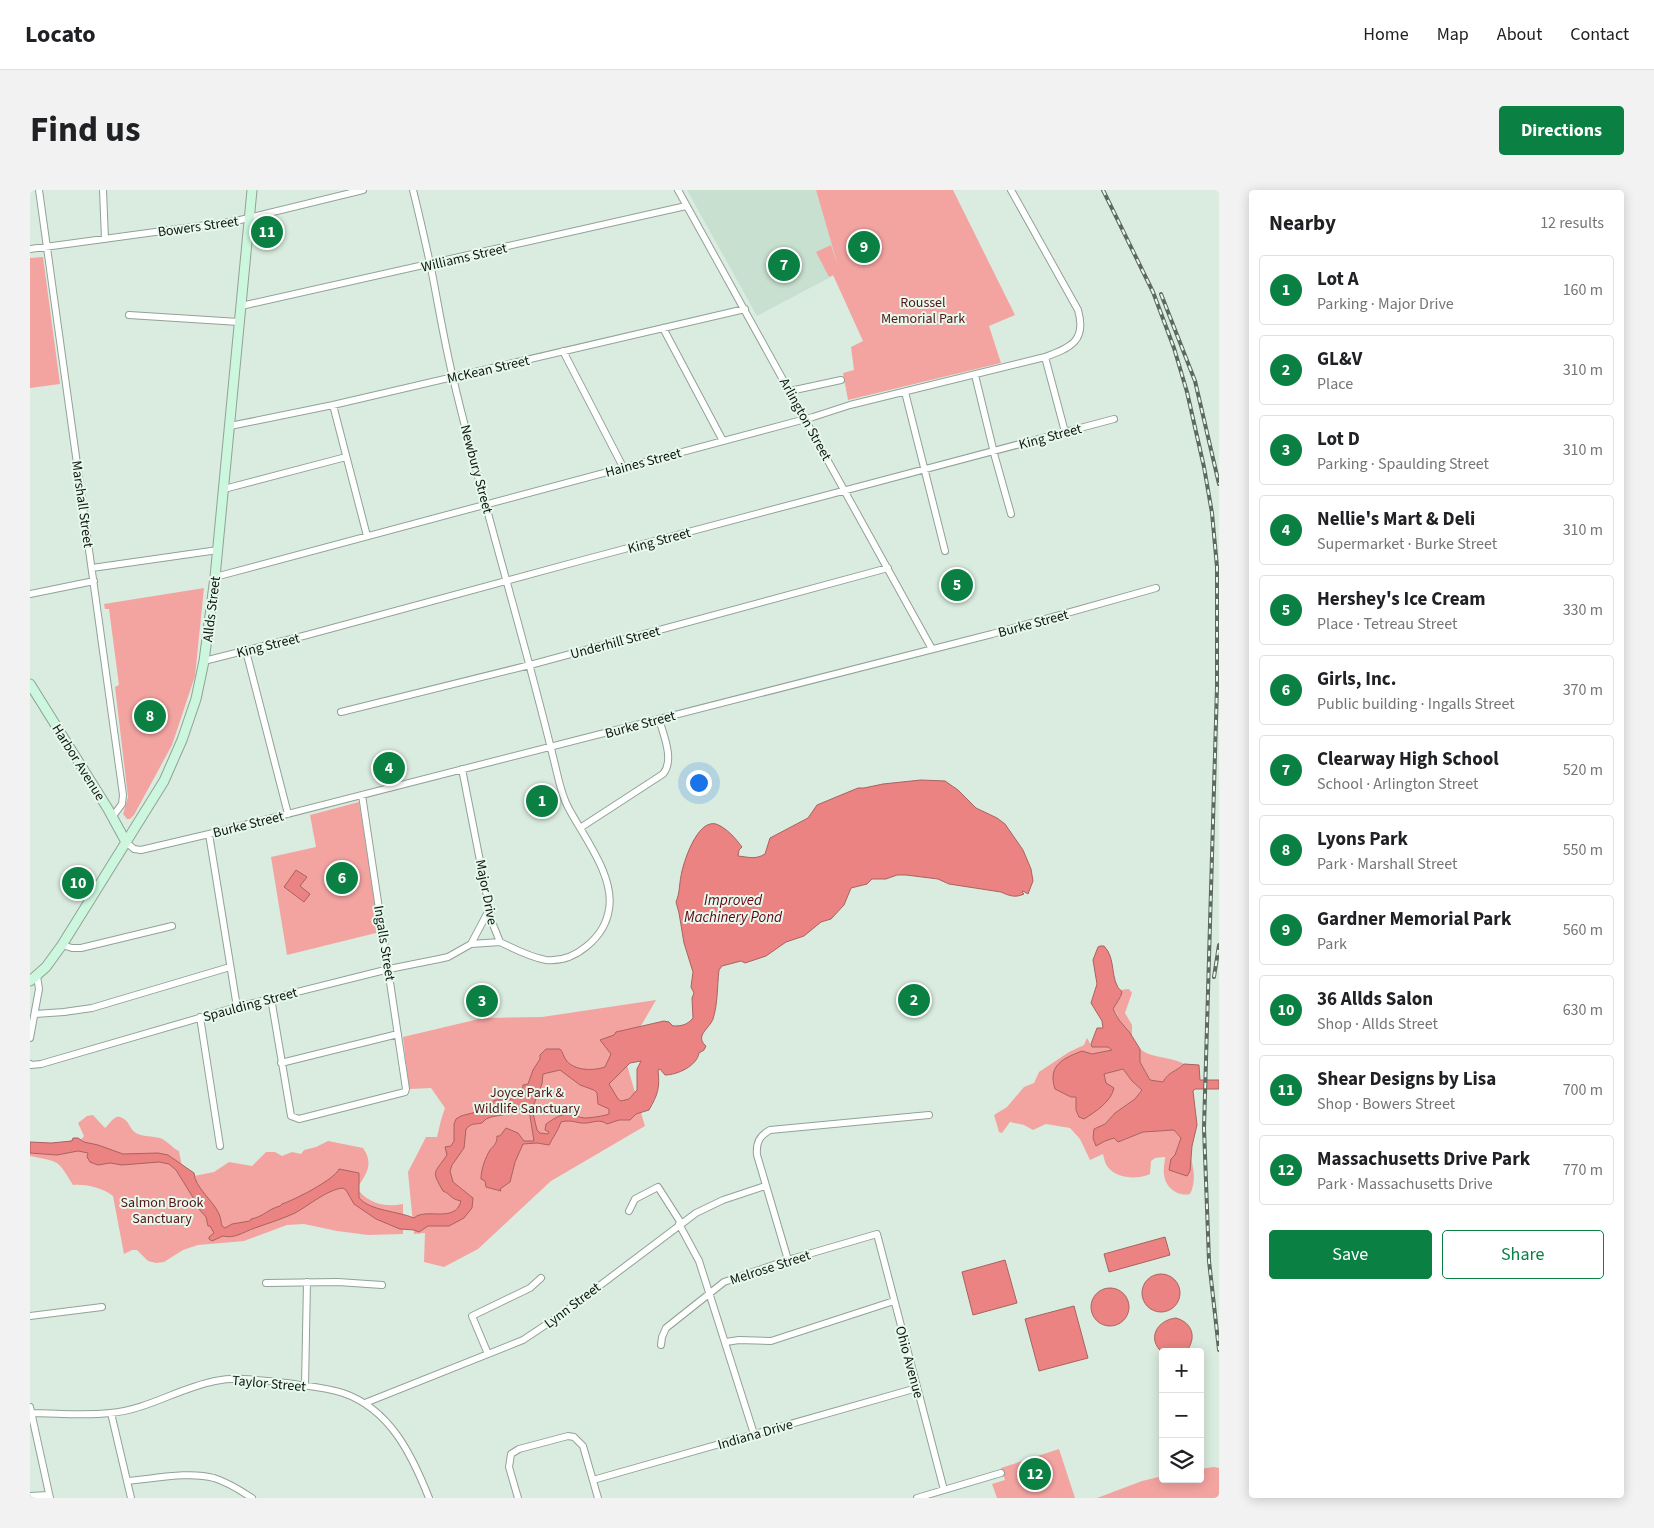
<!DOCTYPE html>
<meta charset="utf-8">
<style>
body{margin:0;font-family:"Source Sans 3",sans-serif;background:#f2f2f2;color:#202124}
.controls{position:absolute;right:15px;bottom:15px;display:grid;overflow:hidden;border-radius:5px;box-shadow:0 2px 12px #0003}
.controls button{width:45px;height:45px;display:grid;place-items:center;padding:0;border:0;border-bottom:1px solid #e0e0e0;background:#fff;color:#202124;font:25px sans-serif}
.you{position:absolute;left:668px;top:592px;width:18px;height:18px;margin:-12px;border:4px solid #fff;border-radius:50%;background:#1a73e8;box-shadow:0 0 0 8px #1a73e833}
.badge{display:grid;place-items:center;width:32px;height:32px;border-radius:50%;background:#0b8043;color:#fff;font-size:16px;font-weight:700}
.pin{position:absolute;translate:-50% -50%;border:2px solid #fff;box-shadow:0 1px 5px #0006}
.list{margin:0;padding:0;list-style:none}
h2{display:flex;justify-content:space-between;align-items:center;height:65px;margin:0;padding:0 20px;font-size:21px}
h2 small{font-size:16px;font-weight:400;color:#757577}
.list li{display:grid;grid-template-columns:32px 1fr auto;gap:15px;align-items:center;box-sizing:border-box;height:70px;margin:0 10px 10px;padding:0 10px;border:1px solid #e0e0e0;border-radius:5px}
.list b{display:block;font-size:19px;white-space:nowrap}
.list p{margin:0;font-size:16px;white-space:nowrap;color:#757577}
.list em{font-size:16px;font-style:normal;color:#757577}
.actions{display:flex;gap:10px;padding:15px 20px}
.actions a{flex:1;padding:11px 0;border:1px solid #0b8043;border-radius:5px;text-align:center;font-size:18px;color:#0b8043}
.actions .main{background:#0b8043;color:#fff}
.icon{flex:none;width:28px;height:28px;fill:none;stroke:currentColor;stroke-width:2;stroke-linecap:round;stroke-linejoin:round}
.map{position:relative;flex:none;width:1189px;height:1308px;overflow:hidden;border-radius:5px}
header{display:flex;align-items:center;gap:30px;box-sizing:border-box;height:70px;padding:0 25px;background:#fff;border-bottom:1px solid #e0e0e0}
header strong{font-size:24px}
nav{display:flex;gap:28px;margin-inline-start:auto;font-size:18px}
.intro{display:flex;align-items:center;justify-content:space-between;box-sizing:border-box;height:120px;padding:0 30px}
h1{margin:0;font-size:35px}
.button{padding:12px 22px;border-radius:5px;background:#0b8043;color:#fff;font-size:18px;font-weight:700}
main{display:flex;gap:30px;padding:0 30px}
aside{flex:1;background:#fff;border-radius:5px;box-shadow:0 2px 12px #0003}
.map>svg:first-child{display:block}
</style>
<header>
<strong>Locato</strong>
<nav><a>Home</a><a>Map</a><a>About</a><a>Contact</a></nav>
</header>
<div class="intro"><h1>Find us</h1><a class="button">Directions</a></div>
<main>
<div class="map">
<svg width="1189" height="1308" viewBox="0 0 1189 1308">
<rect width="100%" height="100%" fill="#daecdf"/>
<path fill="#c8e0cf" d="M657,0H786L810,82L727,126Z"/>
<path fill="#f3a4a1" d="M786,0H923L985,125L959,136L971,173L818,210L813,183L824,180L821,157L833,151L803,85L799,87L786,62L801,55L808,76Z
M13,67L30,194L0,198V68Z
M174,398L165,486L142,555L104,625L100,629H97L93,624L98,607L85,497L89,495L79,419H75L74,414Z
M329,612L350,742L257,765L241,667L286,657L280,625Z
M1099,799L1102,803L1095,823L1102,835V846L1089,830L1087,824L1083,819L1086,812L1091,807L1090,800Z
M626,810L594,865L615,936L521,991L448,1059L414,1077L394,1072L395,1043L384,1044L378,982L396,947H407L411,930L415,918L401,898L379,899L373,847L453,828L512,827Z
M1057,848L1062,857H1078L1082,861L1062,864L1034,903L1041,907L1046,906V920L1076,893L1074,884L1093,879L1102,891L1112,900L1105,909L1085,923L1075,934L1064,939L1067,955L1074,951L1084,948L1088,952L1113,942L1144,940L1151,948L1145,965L1160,981L1161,968C1164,980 1166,993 1160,1004C1147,1007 1135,997 1134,984C1133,979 1135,972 1135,967L1125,968L1121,971L1120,984C1108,990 1086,989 1077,976C1075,973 1074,968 1073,964L1060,970L1050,949L1040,938L1016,934L1003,940L994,935L980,932L972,943L969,942L964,925L977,917L994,897L1004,893L1009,882L1039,862L1054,855Z
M1110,859C1123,869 1140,866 1154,874C1146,882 1139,881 1133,892L1120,890L1110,872Z
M63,925L75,938C79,935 84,925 90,927C100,930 99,939 106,943C113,947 122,946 130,948C138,951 142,958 149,961L152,977L164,986L184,982L199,972L222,976L236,962H245L252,966L262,962L271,964L274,960L286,957L298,951L333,958C343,972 338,982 329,995V983L326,997C337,1013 354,1018 373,1014V1044L338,1045L307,1041L274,1034L257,1035L214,1051L168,1055L153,1060L134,1072L126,1073L118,1071L107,1060H102L94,1064L83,1006C72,998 58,994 43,995C27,969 30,972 0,966V952C11,956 33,955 43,949L50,951L54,946L48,933L57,926Z
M1029,1259L1045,1308H967L962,1294L975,1290L971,1278Z
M1184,1277L1189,1278V1308H1067L1112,1291L1133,1286V1289H1170V1279Z"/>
<path fill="#eb8382" stroke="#a96260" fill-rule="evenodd" d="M891,590L915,591L928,600L946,618L967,628L975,634L993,660L1001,679L1003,691L998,704L993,701L992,702L994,704C985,708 980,706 971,702L919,694L908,689L876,685H867L856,689H842L837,694L821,698L814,715L801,729L791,732L774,746L756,752L736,766L715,773L711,771L692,776L689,780C687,797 688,813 683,829C680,838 664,846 676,856L674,860L669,863C667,876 647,885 635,885L630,879L628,880C630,898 628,904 619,920L606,924L600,930H589L577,934C570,929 565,932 557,933C547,934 542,929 531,932C528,941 523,947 519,955L507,953L493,954L485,972L480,992L470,999L471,1001L456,997L455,991L451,989C451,980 455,968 460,960C464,955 467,954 467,946H470L476,938L488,943L494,951H504L499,920L461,927L456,929L452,933C444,935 443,932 436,939L434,958L422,975L420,981L423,992L443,1008L442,1018L434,1028L419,1036H398L389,1042L384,1040L370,1039L346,1029L324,1014L316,1000L313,998C298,999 278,1016 265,1023C252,1029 239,1033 225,1038C213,1042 205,1049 193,1046L182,1051L179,1049V1047L184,1043L180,1036H178L176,1027L168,1018L167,1014L146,980L139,974L129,972L92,975L80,973L68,975L60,972L57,967L58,963L48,961L27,965L0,963V952L21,953L42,951L43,948H48L54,952L68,955L93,964L128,963L138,965L164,983C165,998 183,1010 189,1024C191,1028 191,1033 192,1036L195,1038L202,1034L220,1031L221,1029C233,1027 238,1019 250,1016L252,1014C264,1010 304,990 309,979L329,983V1008C340,1021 368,1021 384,1028C396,1017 425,1034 431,1011C420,1009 421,1004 413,1001C401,980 404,984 417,965L415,957L421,956L424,951V934L426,929L431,926L446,922L465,910L483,909L492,906L493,895L498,894L503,880L510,869V865L516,859H530C533,862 533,866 536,870C544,881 563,881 575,877L581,864L570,850L584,845L586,842L634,831L639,832L643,836C652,836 657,835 663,828L662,808L664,803L661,797L663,782L654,753L649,723L646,712C650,702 649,696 651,686C653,673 667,629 686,634C697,638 706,649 712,657L709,660L708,666C719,667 725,670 735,664L740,648L778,628L787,615L828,598H834L853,594ZM611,871L607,879V900L599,909L591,911L588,909L579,894L600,873ZM530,880L550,895L564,900L567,903L568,914L579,919V924C575,926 559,928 555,928C549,928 544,924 538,924C530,924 522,930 516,934L515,940L519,942L518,944L510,943L507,940L502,919L512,894L513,884Z
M266,680L277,687L270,696L280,704L274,712L254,697Z
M1070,756H1074C1087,769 1079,791 1092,802C1091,808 1086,813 1083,819L1089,830L1100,843L1110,859V872L1120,890L1133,892C1139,881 1146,882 1154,874L1169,875L1170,890H1189V899H1165L1163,901L1167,935L1162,956L1160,981L1157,986L1139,980L1141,969L1145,965L1151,948L1144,940L1113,942L1088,952L1084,948L1075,951L1066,956L1063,948L1064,939L1075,934L1085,923L1105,909L1112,900L1102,891L1093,879L1074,884L1076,893L1084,898C1081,912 1065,922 1054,929L1049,927L1046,920V907H1041L1025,899C1017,875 1034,868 1052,861L1062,864L1082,860L1078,857H1062L1061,854L1067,838H1073L1072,831L1061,813L1067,794L1063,770L1068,757Z
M1135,1047L1140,1065L1079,1082L1074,1064Z
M975,1070L987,1113L943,1125L932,1082Z
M1112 1103a19 19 0 1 1 38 0a19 19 0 1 1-38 0Z
M1061 1117a19 19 0 1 1 38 0a19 19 0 1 1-38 0Z
M1044,1116L1058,1168L1009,1181L995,1129Z
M1146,1128C1163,1133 1167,1148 1156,1162L1133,1163C1116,1149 1127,1130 1146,1128Z"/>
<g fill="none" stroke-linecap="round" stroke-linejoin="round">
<defs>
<path id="street" d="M9,0L93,605L92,614L83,626
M73,0L75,49
M383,0C390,28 396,55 402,83C409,119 415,156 424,192C455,322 495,449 526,579C529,592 532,606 538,617C553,646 585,686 579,719C575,747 545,773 516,770C499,767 485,759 470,752L462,732L432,579
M648,0L902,459
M0,59L206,31L333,0
M211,116L656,16
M99,125L209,132
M633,138L693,251
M533,161L593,277
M1015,167L1035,242
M945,185L965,267L981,324
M760,201L811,190
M875,202L915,361
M303,215L337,346
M200,236L303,215L715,119
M194,299L316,267
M62,378L188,360
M185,387L783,227L820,215L1015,167C1040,158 1057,151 1048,120L981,0
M0,404L64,391
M216,461L258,624
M174,471L277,445L553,370L1084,229
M311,522L500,475L858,378
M550,638L633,584C645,570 633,544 629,529
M179,644L207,817
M96,652L104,659L111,660L179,644L962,444L1126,398
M459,720L441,754L470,752
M32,755L42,758H51L142,736
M241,808L261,926L269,929L375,902L376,899L332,605
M5,824L34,822L62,818L200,777
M170,827L190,956
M0,848L9,799L7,786
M251,873L368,844
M0,874L1,875L11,874L207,817L359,779L409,769L418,767L441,754
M599,1021L605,1009L628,997L651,1033
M649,1034L669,1071L724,1244
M758,1070L727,965C726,953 729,946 740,940L899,925
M236,1093L308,1092L352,1095
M0,1126L72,1117
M696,1152L709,1150L741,1151L864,1111
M631,1155L632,1147L636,1138L694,1092L758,1070L847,1044L914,1300
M458,1164L442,1126L500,1098L511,1088
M275,1196L277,1092
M335,1213L493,1150L532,1124L666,1023L693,1010L735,996
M0,1217L20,1308
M0,1223C26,1223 54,1226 80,1223C117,1220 149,1198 185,1191C209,1186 233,1191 257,1193C275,1196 295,1197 313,1203C360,1219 382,1265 399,1308
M81,1223L101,1308
M563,1290L887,1198
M97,1291C123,1289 159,1281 184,1288C197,1292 210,1300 222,1308
M0,1306L19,1305
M488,1308L479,1277L481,1264L489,1259L538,1246L544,1247L553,1256L568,1308
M887,1308L971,1283"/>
<path id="secondary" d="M0,494L78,619L96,652
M0,791L16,777L32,755L134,591L152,550L166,509L174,471L185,387L222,0"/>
</defs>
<use href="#street" stroke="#91a296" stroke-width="8"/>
<use href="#secondary" stroke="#91a296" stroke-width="11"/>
<use href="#street" stroke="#fff" stroke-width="6"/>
<use href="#secondary" stroke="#ccf6de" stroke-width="9"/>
<defs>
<path id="rail" d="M1073,0L1123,102L1144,158L1157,202L1174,277L1182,323L1187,377V496L1174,938L1179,1071L1189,1160
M1131,104L1165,191L1189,294
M1184,787L1189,755"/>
</defs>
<use href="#rail" stroke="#5d6860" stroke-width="4"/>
<use href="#rail" stroke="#e7f9ec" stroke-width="2" stroke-dasharray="5.5" stroke-linecap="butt"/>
</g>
<g text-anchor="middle" stroke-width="4" stroke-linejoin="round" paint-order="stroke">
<g font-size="14" fill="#101611" stroke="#e7f9ec">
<text transform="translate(168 36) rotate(-8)" y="5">Bowers Street</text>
<text transform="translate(434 67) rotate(-13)" y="5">Williams Street</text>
<text transform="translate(458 179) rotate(-13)" y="5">McKean Street</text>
<text transform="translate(776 229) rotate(61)" y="5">Arlington Street</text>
<text transform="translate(1020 246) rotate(-15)" y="5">King Street</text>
<text transform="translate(613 272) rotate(-15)" y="5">Haines Street</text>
<text transform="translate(447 279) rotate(75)" y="5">Newbury Street</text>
<text transform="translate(53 314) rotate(82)" y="5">Marshall Street</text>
<text transform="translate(629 350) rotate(-15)" y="5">King Street</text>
<text transform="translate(181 419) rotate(-83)" y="5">Allds Street</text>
<text transform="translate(1003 433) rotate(-15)" y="5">Burke Street</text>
<text transform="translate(585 452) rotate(-15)" y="5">Underhill Street</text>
<text transform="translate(238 455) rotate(-14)" y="5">King Street</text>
<text transform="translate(610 534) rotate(-15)" y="5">Burke Street</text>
<text transform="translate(49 572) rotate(58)" y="5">Harbor Avenue</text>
<text transform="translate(218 634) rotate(-14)" y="5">Burke Street</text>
<text transform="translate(457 702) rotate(79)" y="5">Major Drive</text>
<text transform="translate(355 753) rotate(81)" y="5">Ingalls Street</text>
<text transform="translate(220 814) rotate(-15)" y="5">Spaulding Street</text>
<text transform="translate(740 1077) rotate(-18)" y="5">Melrose Street</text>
<text transform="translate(542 1115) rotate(-37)" y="5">Lynn Street</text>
<text transform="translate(880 1172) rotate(75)" y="5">Ohio Avenue</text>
<text transform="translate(239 1193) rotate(5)" y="5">Taylor Street</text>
<text transform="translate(725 1244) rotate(-16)" y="5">Indiana Drive</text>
</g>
<g font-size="14" fill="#551418" stroke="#e7f9ec">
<text x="893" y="117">Roussel<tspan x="893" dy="16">Memorial Park</tspan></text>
<text x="497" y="907">Joyce Park &amp;<tspan x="497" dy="16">Wildlife Sanctuary</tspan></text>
<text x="132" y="1017">Salmon Brook<tspan x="132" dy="16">Sanctuary</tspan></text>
</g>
<g font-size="15" font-style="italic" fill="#650414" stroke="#e7f9ec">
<text x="703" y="715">Improved<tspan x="703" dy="17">Machinery Pond</tspan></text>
</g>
</g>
</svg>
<div class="controls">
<button>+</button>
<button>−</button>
<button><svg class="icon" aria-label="layers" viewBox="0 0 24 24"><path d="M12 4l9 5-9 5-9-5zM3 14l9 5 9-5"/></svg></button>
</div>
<div class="you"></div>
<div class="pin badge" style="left:512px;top:611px">1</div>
<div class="pin badge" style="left:884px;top:810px">2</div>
<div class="pin badge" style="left:452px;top:811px">3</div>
<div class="pin badge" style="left:359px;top:578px">4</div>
<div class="pin badge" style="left:927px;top:395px">5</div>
<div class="pin badge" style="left:312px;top:688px">6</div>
<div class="pin badge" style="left:754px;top:75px">7</div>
<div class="pin badge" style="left:120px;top:526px">8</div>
<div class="pin badge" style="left:834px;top:57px">9</div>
<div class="pin badge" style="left:48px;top:693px">10</div>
<div class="pin badge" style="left:237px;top:42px">11</div>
<div class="pin badge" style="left:1005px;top:1284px">12</div>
</div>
<aside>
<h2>Nearby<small>12 results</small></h2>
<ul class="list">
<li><span class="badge">1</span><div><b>Lot A</b><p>Parking · Major Drive</p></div><em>160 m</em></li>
<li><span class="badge">2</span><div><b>GL&amp;V</b><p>Place</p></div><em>310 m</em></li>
<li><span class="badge">3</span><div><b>Lot D</b><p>Parking · Spaulding Street</p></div><em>310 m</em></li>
<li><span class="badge">4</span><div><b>Nellie's Mart &amp; Deli</b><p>Supermarket · Burke Street</p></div><em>310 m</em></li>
<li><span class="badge">5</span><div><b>Hershey's Ice Cream</b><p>Place · Tetreau Street</p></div><em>330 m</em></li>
<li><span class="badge">6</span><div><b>Girls, Inc.</b><p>Public building · Ingalls Street</p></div><em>370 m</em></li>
<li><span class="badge">7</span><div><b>Clearway High School</b><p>School · Arlington Street</p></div><em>520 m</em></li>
<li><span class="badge">8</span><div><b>Lyons Park</b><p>Park · Marshall Street</p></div><em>550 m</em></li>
<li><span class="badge">9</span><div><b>Gardner Memorial Park</b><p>Park</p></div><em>560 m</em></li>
<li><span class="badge">10</span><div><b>36 Allds Salon</b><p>Shop · Allds Street</p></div><em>630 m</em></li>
<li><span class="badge">11</span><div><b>Shear Designs by Lisa</b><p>Shop · Bowers Street</p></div><em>700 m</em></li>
<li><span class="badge">12</span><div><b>Massachusetts Drive Park</b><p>Park · Massachusetts Drive</p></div><em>770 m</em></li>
</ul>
<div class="actions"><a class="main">Save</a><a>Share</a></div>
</aside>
</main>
